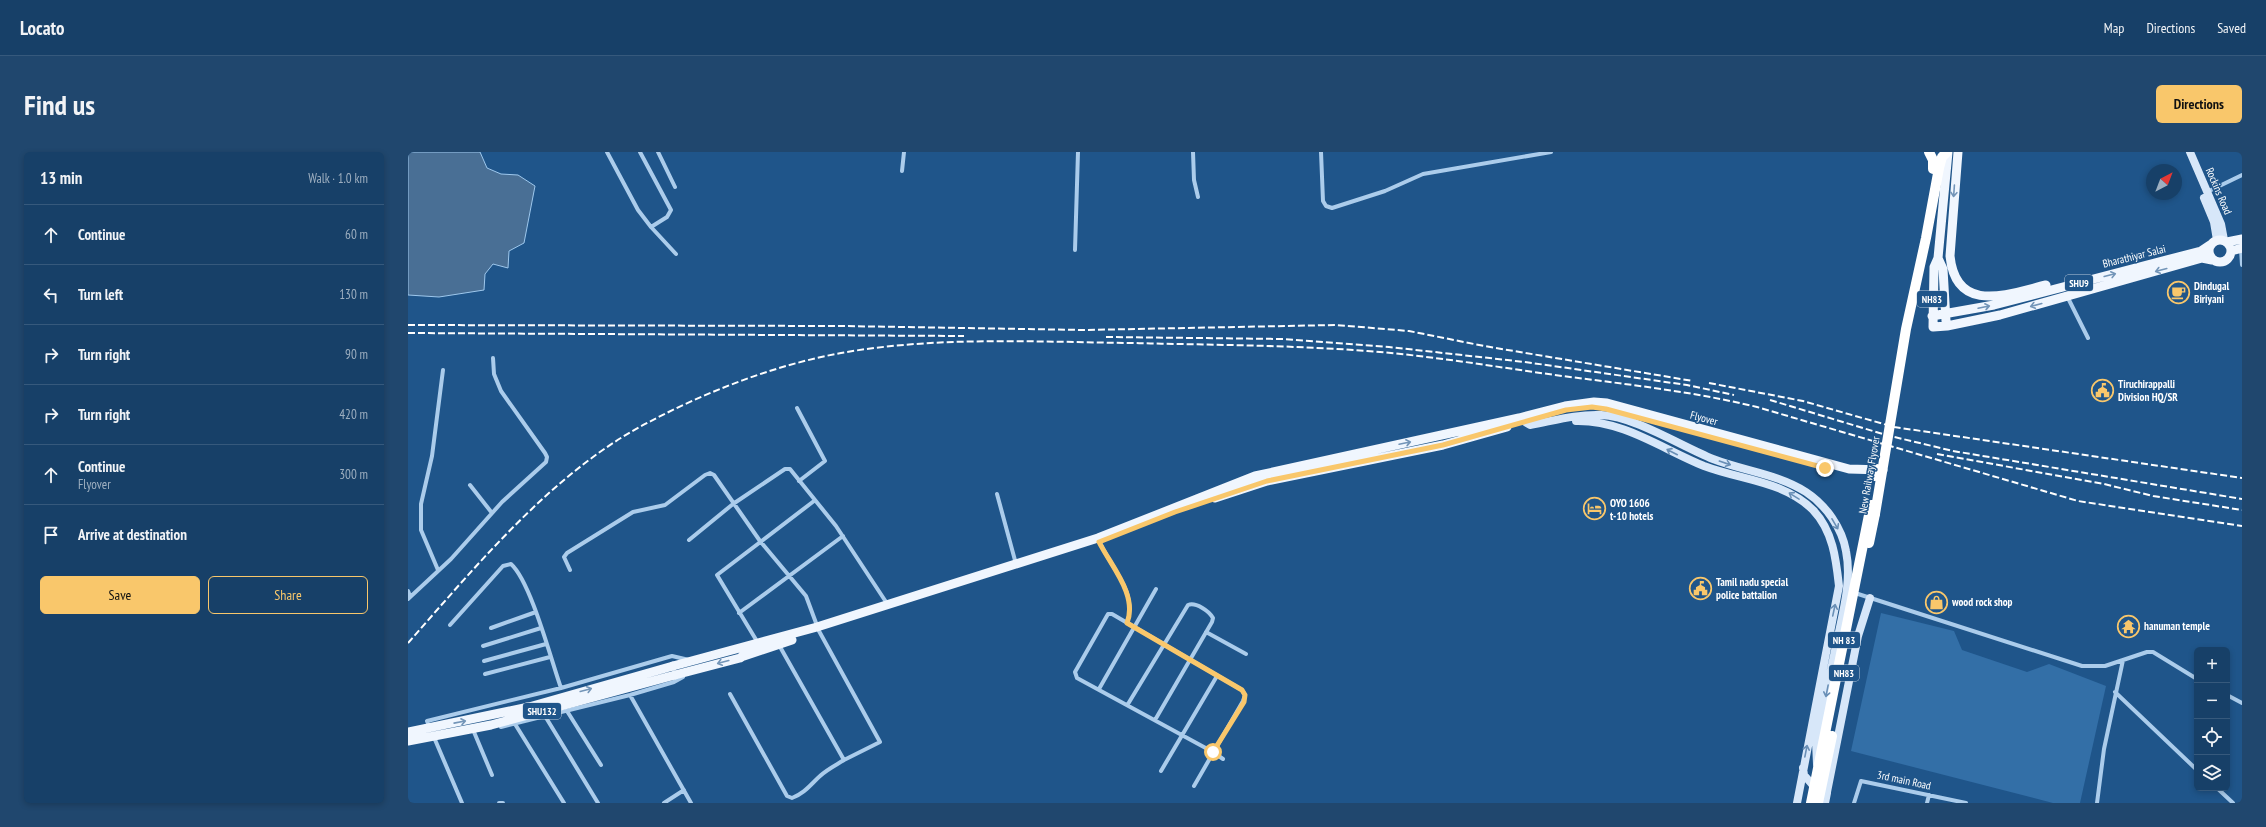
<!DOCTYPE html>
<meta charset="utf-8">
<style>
body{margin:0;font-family:"PT Sans Narrow",sans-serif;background:#20476e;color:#f1f3f6}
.controls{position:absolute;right:12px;bottom:12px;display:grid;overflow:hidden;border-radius:6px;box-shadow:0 2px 6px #0003}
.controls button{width:36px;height:36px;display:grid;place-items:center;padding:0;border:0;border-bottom:1px solid #36597c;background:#174068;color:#f1f3f6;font:20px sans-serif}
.compass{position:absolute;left:1738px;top:12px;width:36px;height:36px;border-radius:50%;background:#174068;box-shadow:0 2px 6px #0003;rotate:42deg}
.stop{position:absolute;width:12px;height:12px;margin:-9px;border:3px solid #f9c76b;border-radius:50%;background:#fff}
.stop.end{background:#f9c76b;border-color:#fff;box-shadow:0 1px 4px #0008}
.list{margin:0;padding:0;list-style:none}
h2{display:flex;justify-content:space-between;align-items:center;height:52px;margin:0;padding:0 16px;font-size:17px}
h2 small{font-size:13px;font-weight:400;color:#9eafc0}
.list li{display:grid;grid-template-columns:26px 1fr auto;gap:12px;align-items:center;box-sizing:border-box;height:60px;padding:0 16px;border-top:1px solid #36597c}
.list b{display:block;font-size:15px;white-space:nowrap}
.list p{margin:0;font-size:13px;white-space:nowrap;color:#9eafc0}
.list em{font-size:13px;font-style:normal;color:#9eafc0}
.actions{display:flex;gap:8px;padding:12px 16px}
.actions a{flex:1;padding:9px 0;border:1px solid #f9c76b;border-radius:6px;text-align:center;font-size:14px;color:#f9c76b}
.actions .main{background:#f9c76b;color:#111}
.icon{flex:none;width:22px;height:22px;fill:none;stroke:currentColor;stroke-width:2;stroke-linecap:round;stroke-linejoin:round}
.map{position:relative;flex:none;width:1834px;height:651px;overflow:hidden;border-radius:6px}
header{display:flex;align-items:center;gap:24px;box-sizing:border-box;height:56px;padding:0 20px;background:#174068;border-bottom:1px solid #36597c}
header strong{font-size:19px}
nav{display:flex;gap:22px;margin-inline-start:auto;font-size:14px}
.intro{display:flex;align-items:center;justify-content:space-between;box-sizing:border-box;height:96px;padding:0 24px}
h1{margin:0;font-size:28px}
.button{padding:10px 18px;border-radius:6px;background:#f9c76b;color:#111;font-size:14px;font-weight:700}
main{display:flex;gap:24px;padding:0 24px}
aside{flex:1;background:#174068;border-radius:6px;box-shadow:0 2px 6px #0003}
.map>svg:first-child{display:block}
</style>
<header>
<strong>Locato</strong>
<nav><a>Map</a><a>Directions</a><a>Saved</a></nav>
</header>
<div class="intro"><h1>Find us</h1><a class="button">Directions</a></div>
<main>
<aside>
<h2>13 min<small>Walk · 1.0 km</small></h2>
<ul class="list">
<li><svg class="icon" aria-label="ahead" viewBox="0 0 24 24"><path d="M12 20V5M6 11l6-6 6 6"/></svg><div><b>Continue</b></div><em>60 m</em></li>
<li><svg class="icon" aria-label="left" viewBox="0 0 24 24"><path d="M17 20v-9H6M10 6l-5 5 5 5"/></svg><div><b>Turn left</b></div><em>130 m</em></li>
<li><svg class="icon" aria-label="right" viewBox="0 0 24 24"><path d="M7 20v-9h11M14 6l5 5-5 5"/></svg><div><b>Turn right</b></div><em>90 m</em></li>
<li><svg class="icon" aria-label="right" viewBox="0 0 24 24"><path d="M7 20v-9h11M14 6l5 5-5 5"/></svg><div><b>Turn right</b></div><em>420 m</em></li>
<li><svg class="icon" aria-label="ahead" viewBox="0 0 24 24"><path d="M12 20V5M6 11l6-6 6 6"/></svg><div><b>Continue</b><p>Flyover</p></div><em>300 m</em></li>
<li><svg class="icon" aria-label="arrive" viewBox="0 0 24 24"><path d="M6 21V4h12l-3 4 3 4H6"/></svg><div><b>Arrive at destination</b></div></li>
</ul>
<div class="actions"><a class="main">Save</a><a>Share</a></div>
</aside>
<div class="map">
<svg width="1834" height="651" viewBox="0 0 1834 651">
<rect width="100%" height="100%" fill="#1f558a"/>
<path fill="#336fa7" d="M1473,461L1546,479L1554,498L1619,520L1641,512L1698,534L1672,651H1645L1443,599Z"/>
<path fill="#496f95" stroke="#9ec8ed" d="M0,0H72L79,16L93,22L110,23L127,34L116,91L101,99L100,116L85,112L77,122L76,138L31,145L0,143Z"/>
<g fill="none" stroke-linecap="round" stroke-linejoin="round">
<path stroke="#abcceb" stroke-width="4" d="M199,0L230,58L243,75L259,65L263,58L232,0
M250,0L267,35
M785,0L786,28L790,45
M913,0L915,49L918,54L924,56L977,39L1015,22L1143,0
M494,19L496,0
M1799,40L1834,23
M243,75L268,102
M1833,97L1834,113
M667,98L670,0
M1659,144L1680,186
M389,256L417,309L391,329
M62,333L84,361
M589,342L608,412
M690,386C700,413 731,440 719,471
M281,388L325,352L377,317H382L428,374L480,453
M30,418L13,378V352L24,304L35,218
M162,418L156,405L159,401L225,360L257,353L297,323L302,321L306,323L352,389L398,444L411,479L472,590L436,608L371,493
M0,439L2,444
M1447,441L1674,514H1697L1739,500H1745L1789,527
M0,447L43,407L94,350L138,310L139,305L137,301L93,239L86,222L85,206
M331,461L435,384
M42,473L95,414L103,412C123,430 143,508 153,536L264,504L281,508
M83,476L128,460
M798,480L838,502
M350,491L309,423L406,349
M75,494L133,476
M76,509L138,492
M77,522L142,505
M691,537L748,437
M1707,540L1789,618
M322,542L379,644L384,646C397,641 402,633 412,624C418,618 428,613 436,608
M222,543L283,651
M1819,543L1834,551
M720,552L780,453C788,450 801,459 805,466L804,470L747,568
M159,559L193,613
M137,564L190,651
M107,572L156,651
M22,575L19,569L153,536
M93,575L222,543L266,530L275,525
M66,580L84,623
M25,583L54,651
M753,619L809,524
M786,634L835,549L837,543L834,538L704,462H700L667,520L669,526L805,600L815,607
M1809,636L1825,651
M91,651H95
M256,651L276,638
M1446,651L1453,629L1558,651
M1519,651L1521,643
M1689,651L1696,597L1715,508"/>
<path stroke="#d7e7f9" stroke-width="8" d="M1782,0L1813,72L1816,88
M1796,46L1806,70L1809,88
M1111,266L1122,273C1145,269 1168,262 1193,263C1226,264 1273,294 1305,307C1336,319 1370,322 1398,340C1418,353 1434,376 1438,399C1444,429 1435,460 1429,489C1422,522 1415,556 1408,589L1409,612
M1168,269C1215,268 1254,297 1296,314C1333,328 1376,329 1405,358C1425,379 1428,407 1431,434L1389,651
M1395,616L1396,623L1409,638
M1415,629L1419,641L1417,651
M1419,640L1450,484L1462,446"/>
<path stroke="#f0f6fe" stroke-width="9" d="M1540,0L1530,106L1526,115L1525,175L1539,174L1592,163L1794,106L1804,108
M1550,0L1542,104C1548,163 1600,142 1638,133
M1801 99a11 11 0 1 1 22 0a11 11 0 1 1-22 0Z
M1819,90L1834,87
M1823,99L1834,96
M1530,106L1535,117L1538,169
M1524,164L1586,153L1793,99L1802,93
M807,346L859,329L1035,293L1099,275
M336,504L384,488
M265,514L409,475L690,386L847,324L1111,266L1157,254L1186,250L1199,251L1441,317L1475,318
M267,523L332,506L339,501"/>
<path stroke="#fff" stroke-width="10" d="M1521,0L1525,8V17
M1467,324L1469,317
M1461,391L1467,362"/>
<path stroke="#fff" stroke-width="2" stroke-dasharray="7 3" stroke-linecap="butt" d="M0,173L434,174L677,178L928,173L1001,179L1076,194L1285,229
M0,181L556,184
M698,185L876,187L981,195L1117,210L1279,233L1326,243
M1301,231L1395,249L1486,275L1834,326
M1362,248L1478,283L1545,299L1834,347
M1529,302L1696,332L1745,344L1834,358
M0,491C69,413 147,318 241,270C300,239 367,213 433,201C529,184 628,190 725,191C803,193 881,193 959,199C1027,204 1094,216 1162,225C1225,233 1287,240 1349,255L1670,349L1834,374"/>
<path stroke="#f0f6fe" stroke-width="9" d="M0,580L121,555L265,514
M0,589L83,573L267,523"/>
<path stroke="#fff" stroke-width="10" d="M1467,362L1498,177L1518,86L1531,16L1534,5L1539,0
M1403,651L1463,353
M1410,651L1424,584"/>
</g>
<defs><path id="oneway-shaft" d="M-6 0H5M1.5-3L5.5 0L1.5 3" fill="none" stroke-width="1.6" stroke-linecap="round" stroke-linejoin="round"/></defs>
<g stroke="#7395b8">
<use href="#oneway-shaft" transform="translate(1546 39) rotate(94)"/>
<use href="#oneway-shaft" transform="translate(1753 118) rotate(165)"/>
<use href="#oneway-shaft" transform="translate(1702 123) rotate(-14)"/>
<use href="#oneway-shaft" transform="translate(1628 153) rotate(165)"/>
<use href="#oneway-shaft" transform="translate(1576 155) rotate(-12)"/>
<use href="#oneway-shaft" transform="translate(997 291) rotate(-12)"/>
<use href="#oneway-shaft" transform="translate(315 510) rotate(165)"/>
<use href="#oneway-shaft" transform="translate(178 538) rotate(-15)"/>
<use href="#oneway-shaft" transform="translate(52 570) rotate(-11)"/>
</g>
<g stroke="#698fb6">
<use href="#oneway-shaft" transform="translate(1264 300) rotate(-153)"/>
<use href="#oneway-shaft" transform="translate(1317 311) rotate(19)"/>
<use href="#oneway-shaft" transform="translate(1386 344) rotate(-148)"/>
<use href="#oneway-shaft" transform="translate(1427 372) rotate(60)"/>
<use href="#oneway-shaft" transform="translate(1426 458) rotate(-78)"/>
<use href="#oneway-shaft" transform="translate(1419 539) rotate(101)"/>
<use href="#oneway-shaft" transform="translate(1398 599) rotate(-79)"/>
</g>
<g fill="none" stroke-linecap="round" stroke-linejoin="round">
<path stroke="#f9c76b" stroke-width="5" d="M805,600L836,550L837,543L834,538L719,471C730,443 703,414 691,390L767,360L859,329L1035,293L1158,258L1184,255L1198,257L1417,316"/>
</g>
<defs>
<symbol id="cafe-ring" viewBox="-11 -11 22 22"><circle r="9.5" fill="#1f558a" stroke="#f9c76b" stroke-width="1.5"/><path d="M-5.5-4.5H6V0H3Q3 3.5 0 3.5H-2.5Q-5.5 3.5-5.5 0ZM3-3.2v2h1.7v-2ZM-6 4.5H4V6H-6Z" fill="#f9c76b"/></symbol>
<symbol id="civic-ring" viewBox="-11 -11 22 22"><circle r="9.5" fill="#1f558a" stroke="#f9c76b" stroke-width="1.5"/><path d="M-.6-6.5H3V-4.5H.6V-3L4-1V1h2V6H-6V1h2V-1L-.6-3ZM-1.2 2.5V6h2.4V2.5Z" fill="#f9c76b"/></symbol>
<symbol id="hotel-ring" viewBox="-11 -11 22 22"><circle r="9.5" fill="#1f558a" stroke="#f9c76b" stroke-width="1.5"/><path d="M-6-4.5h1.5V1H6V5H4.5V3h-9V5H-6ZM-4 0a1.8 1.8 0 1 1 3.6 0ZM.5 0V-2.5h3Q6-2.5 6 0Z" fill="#f9c76b"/></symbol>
<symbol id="shop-ring" viewBox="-11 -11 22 22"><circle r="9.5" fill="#1f558a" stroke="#f9c76b" stroke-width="1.5"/><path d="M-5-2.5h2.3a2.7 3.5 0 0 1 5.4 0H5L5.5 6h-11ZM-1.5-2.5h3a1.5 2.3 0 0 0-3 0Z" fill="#f9c76b"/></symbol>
<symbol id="temple-ring" viewBox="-11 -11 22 22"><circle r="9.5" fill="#1f558a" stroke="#f9c76b" stroke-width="1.5"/><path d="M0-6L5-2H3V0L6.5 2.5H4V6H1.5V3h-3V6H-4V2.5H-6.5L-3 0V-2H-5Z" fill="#f9c76b"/></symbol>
</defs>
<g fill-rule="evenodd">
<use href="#cafe-ring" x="1758" y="128" width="25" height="25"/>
<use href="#civic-ring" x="1682" y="226" width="25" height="25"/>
<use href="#hotel-ring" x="1174" y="344" width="25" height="25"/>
<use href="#civic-ring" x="1280" y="424" width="25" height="25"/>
<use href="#shop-ring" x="1516" y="438" width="25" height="25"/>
<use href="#temple-ring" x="1708" y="462" width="25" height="25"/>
</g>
<g text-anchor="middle" stroke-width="3" stroke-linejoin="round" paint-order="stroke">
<g fill="#1f558a" stroke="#bcccdc" stroke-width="1">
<rect x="1657" y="123" width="28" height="16" rx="3"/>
<rect x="1509" y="139" width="30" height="16" rx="3"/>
<rect x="1420" y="480" width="32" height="16" rx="3"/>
<rect x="1421" y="513" width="30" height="16" rx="3"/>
<rect x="115" y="551" width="38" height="16" rx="3"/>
</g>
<g font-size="10" font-weight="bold" fill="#fff">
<text x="1671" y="135">SHU9</text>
<text x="1524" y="151">NH83</text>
<text x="1436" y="492">NH 83</text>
<text x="1436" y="525">NH83</text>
<text x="134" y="563">SHU132</text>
</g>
<g font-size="11" fill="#fff" stroke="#1f558a">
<text transform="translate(1811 39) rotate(67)" y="4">Rockins Road</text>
<text transform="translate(1726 104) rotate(-14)" y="4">Bharathiyar Salai</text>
<text transform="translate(1296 266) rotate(15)" y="4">Flyover</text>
<text transform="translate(1461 323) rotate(-80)" y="4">New Railway Flyover</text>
<text transform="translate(1496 628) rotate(12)" y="4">3rd main Road</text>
</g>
<g font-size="11" font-weight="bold" fill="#fff" stroke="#1f558a" text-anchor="start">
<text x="1786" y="138">Dindugal<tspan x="1786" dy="13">Biriyani</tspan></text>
<text x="1710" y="236">Tiruchirappalli<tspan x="1710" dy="13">Division HQ/SR</tspan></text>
<text x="1202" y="355">OYO 1606<tspan x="1202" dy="13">t-10 hotels</tspan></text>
<text x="1308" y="434">Tamil nadu special<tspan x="1308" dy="13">police battalion</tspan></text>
<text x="1544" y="454">wood rock shop</text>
<text x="1736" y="478">hanuman temple</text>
</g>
</g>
</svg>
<div class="controls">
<button>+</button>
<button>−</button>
<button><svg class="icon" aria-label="locate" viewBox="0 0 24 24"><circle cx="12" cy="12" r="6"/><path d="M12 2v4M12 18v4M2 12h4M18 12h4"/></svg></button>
<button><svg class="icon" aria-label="layers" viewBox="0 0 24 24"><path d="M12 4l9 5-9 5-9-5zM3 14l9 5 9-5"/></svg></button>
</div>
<svg class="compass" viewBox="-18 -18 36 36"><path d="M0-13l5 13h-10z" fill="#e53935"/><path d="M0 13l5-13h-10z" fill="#9eafc0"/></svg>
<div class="stop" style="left:805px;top:600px"></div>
<div class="stop end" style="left:1417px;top:316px"></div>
</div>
</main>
